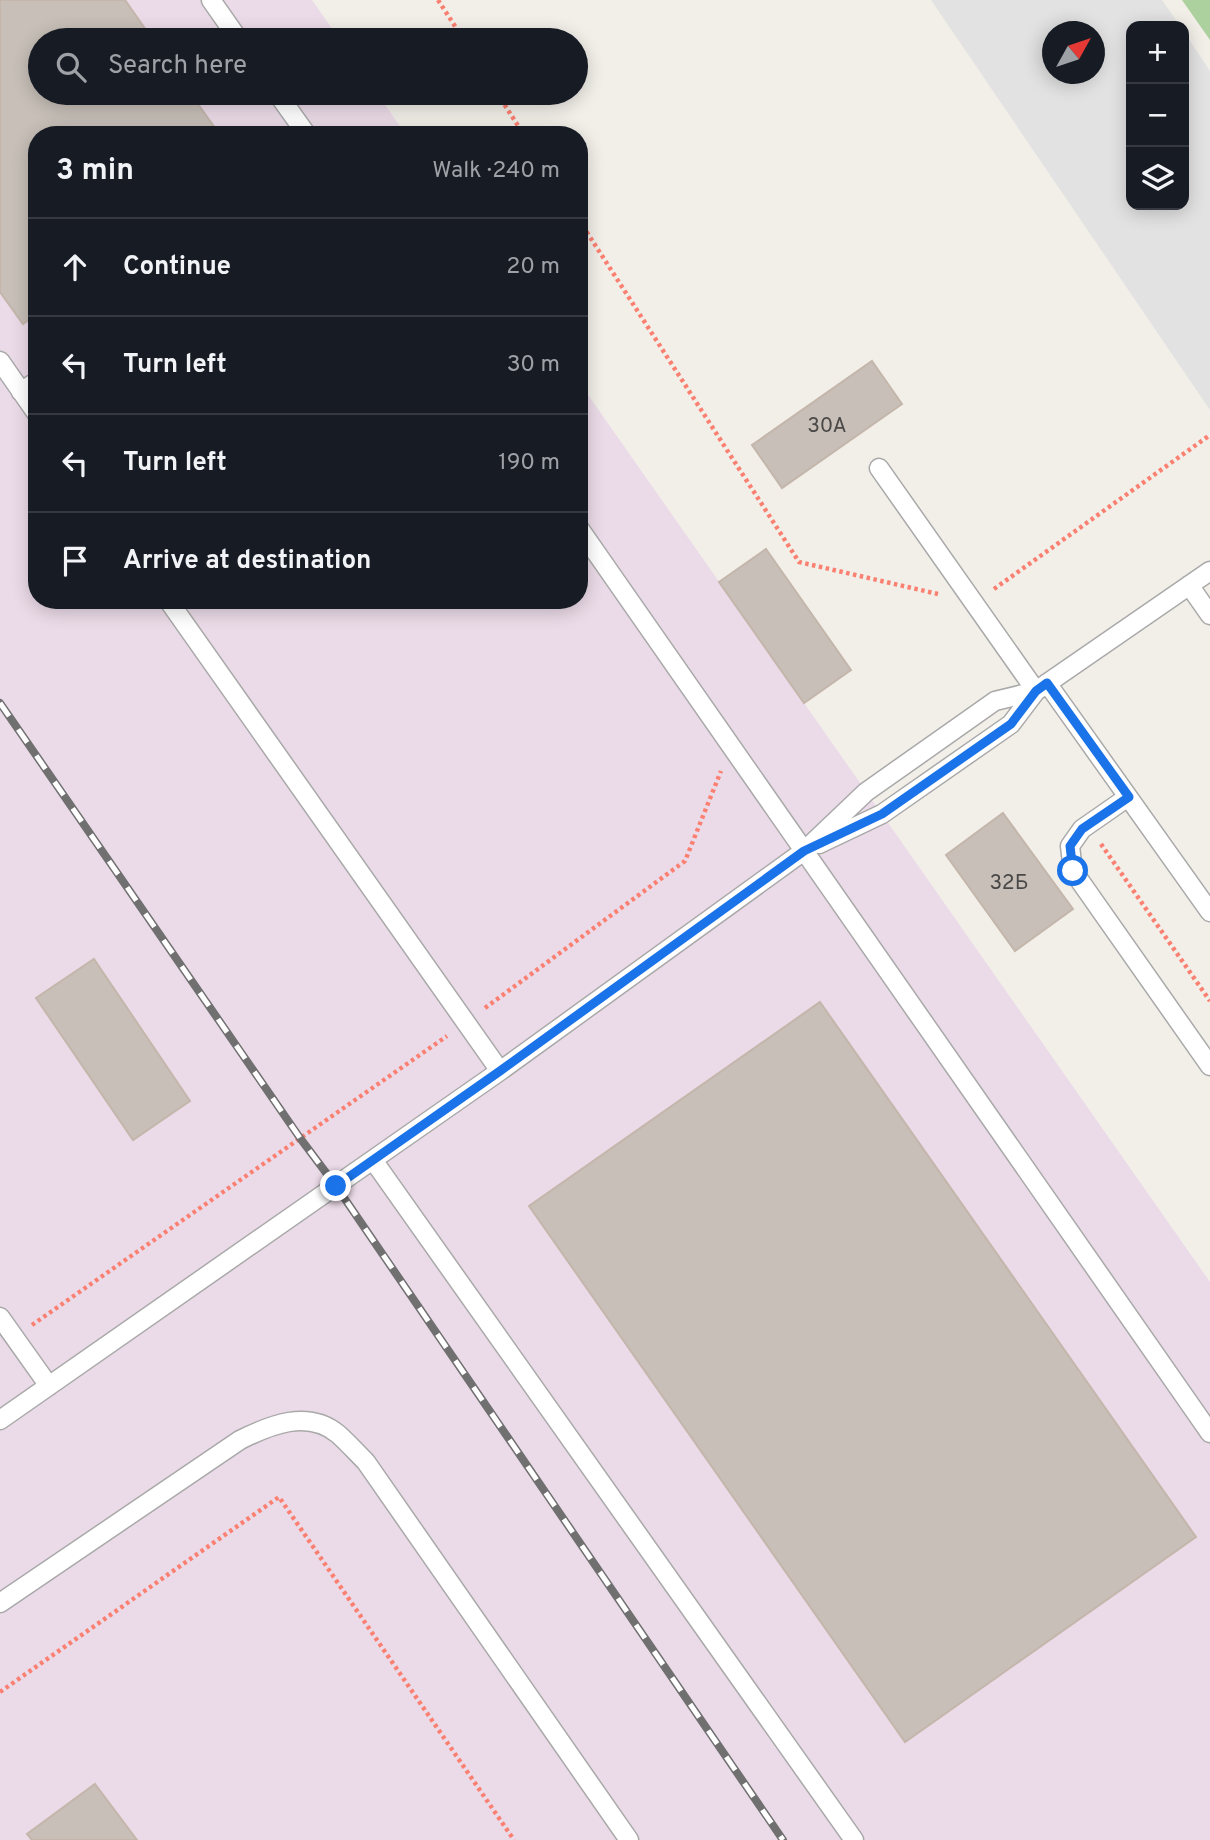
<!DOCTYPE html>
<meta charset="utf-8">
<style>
body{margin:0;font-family:Overpass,sans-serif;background:#20242c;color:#f1f3f6}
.controls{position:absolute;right:21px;top:21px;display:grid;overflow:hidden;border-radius:14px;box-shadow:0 4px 18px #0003}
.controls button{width:63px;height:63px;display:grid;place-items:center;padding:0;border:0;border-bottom:2px solid #363941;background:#171b24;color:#f1f3f6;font:35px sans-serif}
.compass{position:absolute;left:1042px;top:21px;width:63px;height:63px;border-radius:50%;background:#171b24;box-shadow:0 4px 18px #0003;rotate:50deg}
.stop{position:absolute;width:21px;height:21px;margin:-16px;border:5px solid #1a73e8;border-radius:50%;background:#fff}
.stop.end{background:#1a73e8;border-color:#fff;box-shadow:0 2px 7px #0008}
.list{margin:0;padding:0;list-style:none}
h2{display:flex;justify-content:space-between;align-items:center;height:91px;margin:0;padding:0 28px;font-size:30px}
h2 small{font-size:23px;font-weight:400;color:#9ea1a6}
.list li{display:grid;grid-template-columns:46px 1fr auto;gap:21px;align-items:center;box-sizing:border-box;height:98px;padding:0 28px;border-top:2px solid #363941}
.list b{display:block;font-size:26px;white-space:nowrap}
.list em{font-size:23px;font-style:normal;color:#9ea1a6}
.icon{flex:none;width:38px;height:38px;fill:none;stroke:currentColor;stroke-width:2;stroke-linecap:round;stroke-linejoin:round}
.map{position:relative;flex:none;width:1210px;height:1840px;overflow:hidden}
.search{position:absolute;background:#171b24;box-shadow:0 4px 18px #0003;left:28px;top:28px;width:560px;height:77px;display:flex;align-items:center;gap:18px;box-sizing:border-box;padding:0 24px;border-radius:38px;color:#9ea1a6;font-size:26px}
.panel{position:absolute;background:#171b24;box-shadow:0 4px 18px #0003;left:28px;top:126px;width:560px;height:483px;border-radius:28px}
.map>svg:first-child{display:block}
</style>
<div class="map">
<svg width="1210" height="1840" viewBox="0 0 1210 1840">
<rect width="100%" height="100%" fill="#f2efe9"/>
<path fill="#ebdbe8" d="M0,0H312L340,40H40V93H377L406,135H37V600H579V382L1210,1282V1840H0Z"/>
<path fill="#add19e" d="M1182,0H1210V40Z"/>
<path fill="#e2e2e2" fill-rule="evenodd" d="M931,0H1162L1180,26H1131V205H1184V32L1210,71V410ZM1052,32H1094V74H1052Z"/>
<path fill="#c7bfb8" stroke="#c4b6ab" stroke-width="2" d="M0,0H125L153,40H40V93H190L220,135H37V314L23,324L0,292Z
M872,361L902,404L782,488L752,445Z
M766,549L851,670L804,703L719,582Z
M1003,813L1073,909L1015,951L946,855Z
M94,959L190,1101L133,1140L36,998Z
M820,1002L1196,1537L905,1742L529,1206Z
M95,1784L137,1840H32L27,1834Z"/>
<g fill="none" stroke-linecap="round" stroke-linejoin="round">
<defs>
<path id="lane" d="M211,0L239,40
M277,93L307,135
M0,361L37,414
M21,392L37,381
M879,468L1036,691
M579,528L1210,1433
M1189,585L1210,615
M168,600L500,1071
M1047,683L1210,912
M1128,797L1082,829L1070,846L1073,871L1210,1066
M819,844L882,814L1011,724L1036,691L1210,571
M373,1160L854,1840
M0,1317L49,1386
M0,1420L500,1071L804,851L866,792L995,701L1036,691
M0,1603L240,1440C270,1425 308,1409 338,1434C348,1443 357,1453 366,1462L629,1840"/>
</defs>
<use href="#lane" stroke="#a9a9a9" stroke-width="21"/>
<path stroke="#fa8072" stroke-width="4.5" stroke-dasharray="3.5 3.5" stroke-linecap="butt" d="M438,0L464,40
M497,93L524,135
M579,220L799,562L938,594
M994,589L1210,435
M1101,844L1210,1001
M485,1008L685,861L721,771
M32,1325L447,1036
M0,1692L279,1497L514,1840"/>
<use href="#lane" stroke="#fff" stroke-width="18"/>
<defs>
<path id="rail" d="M0,703L300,1138L336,1186L783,1840"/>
</defs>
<use href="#rail" stroke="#707070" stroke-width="8"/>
<use href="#rail" stroke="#fff" stroke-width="5" stroke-dasharray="16" stroke-linecap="butt"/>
</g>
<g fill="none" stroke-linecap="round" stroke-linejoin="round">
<path stroke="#1a73e8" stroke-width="9" d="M336,1186L500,1071L804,851L882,814L1011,724L1036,691L1047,683L1129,797L1082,829L1070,846L1073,871"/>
</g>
<g text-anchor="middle" stroke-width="6" stroke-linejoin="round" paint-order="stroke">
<g font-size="21" fill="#4b4948">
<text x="827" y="432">30А</text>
<text x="1009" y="889">32Б</text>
</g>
</g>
</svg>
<div class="controls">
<button>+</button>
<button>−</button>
<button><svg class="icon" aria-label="layers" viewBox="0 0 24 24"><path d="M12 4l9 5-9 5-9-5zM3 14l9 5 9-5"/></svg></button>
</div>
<svg class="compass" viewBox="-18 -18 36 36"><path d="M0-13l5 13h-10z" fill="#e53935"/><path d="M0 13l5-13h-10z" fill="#9ea1a6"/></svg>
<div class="stop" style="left:1073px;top:871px"></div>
<div class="stop end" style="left:336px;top:1186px"></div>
<div class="search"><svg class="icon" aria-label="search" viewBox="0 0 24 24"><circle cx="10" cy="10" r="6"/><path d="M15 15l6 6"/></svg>Search here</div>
<section class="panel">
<h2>3 min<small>Walk · 240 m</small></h2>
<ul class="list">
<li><svg class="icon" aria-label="ahead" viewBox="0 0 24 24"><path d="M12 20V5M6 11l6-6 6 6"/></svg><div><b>Continue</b></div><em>20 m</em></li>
<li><svg class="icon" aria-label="left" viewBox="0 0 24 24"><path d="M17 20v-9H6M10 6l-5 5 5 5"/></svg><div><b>Turn left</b></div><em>30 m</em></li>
<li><svg class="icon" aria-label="left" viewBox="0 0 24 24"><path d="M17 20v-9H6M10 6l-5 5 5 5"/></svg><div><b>Turn left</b></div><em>190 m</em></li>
<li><svg class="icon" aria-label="arrive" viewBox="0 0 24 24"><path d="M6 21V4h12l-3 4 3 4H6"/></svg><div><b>Arrive at destination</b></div></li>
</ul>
</section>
</div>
